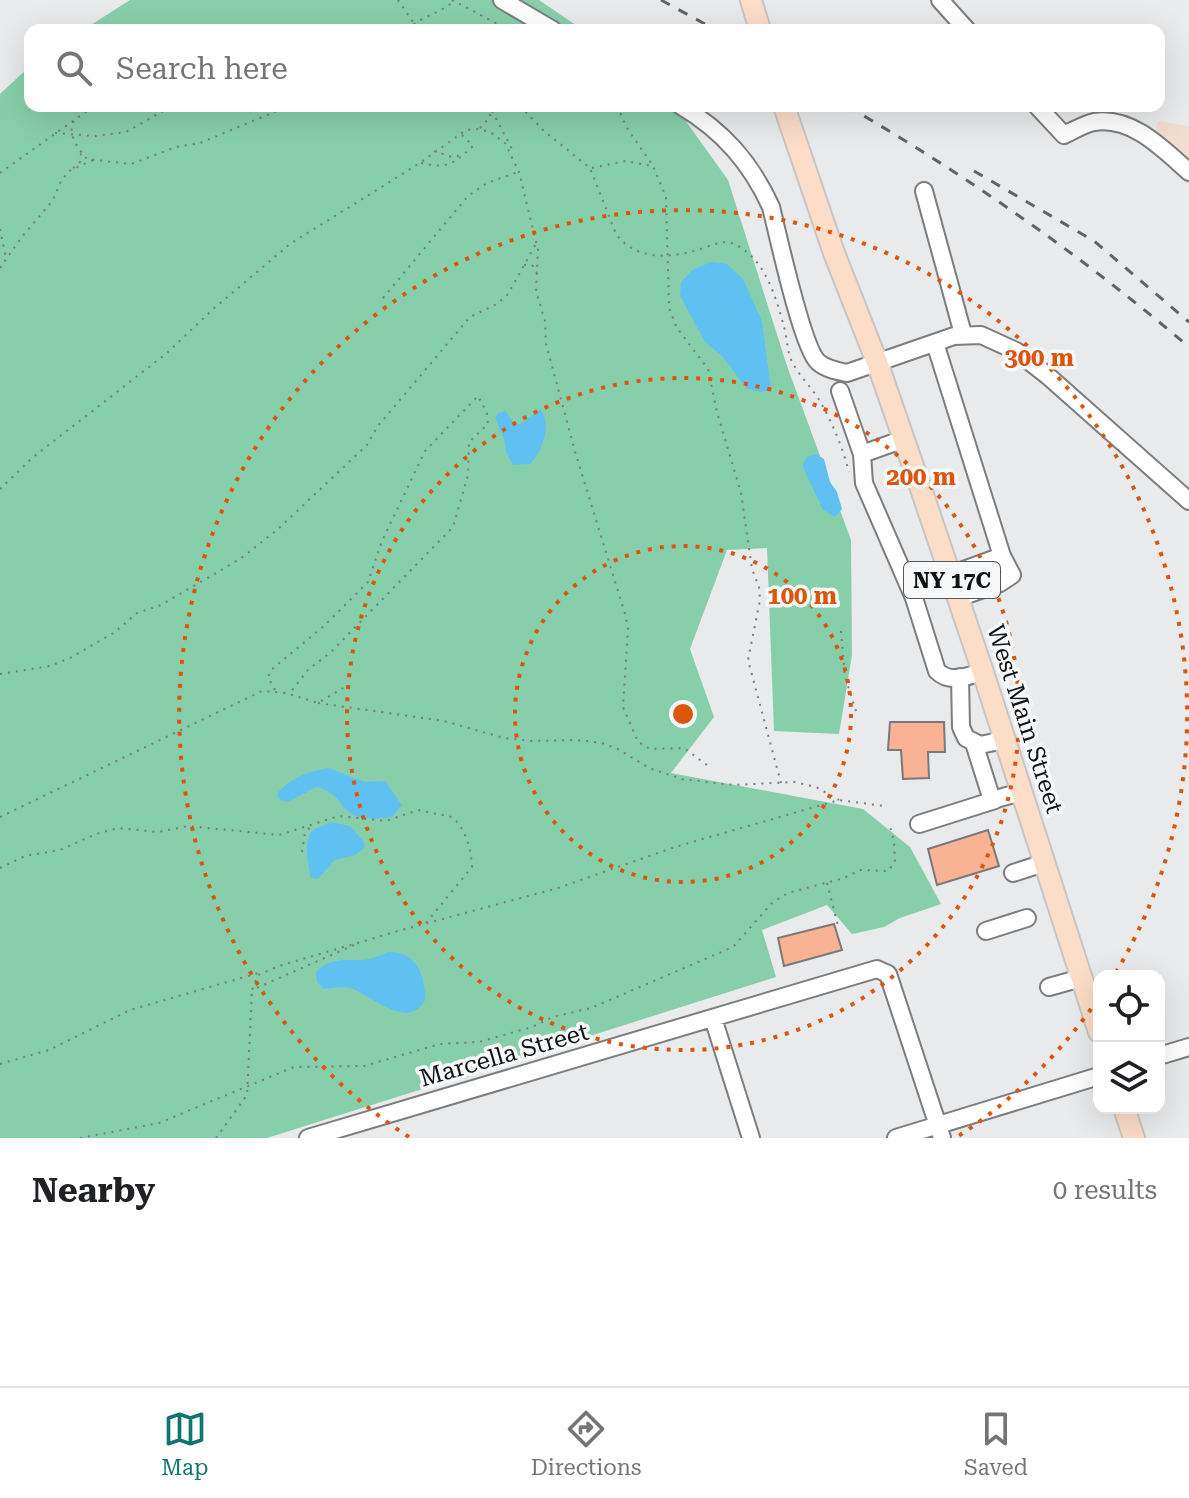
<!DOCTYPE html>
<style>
body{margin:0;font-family:"Roboto Serif",serif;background:#f6f6f6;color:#202124}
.controls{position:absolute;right:24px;bottom:24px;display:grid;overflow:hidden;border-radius:16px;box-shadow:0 8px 32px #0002}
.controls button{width:72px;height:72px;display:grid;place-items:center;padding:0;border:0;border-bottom:2px solid #e0e0e0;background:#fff;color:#202124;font:40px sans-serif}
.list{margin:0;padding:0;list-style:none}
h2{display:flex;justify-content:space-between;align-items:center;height:104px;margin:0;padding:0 32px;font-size:34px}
h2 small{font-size:26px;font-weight:400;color:#757577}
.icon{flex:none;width:44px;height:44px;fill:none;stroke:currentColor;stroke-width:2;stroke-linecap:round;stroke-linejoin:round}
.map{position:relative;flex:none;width:1189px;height:1138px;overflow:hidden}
.search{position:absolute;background:#fff;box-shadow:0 8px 32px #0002;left:24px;right:24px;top:24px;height:88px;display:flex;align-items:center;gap:20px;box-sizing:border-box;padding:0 28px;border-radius:16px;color:#757577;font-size:30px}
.sheet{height:248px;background:#fff}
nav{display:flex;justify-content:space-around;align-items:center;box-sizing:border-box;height:112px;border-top:2px solid #e0e0e0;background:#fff;font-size:22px;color:#757577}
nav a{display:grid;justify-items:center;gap:4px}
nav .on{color:#0f766e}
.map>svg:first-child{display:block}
</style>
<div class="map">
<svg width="1189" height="1138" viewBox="0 0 1189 1138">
<rect width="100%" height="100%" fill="#e9eaec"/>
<path fill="#f2dbcf" d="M1158,121L1189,126V184L1151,146Z"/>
<path fill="#87cfaa" d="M130,0H539L583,30H83Z
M30,66V106H675L728,180L787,366L851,540L852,655L839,734L774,731L767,548L727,550L690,649L714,717L671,773L863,809L910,847L941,904L900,918L884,927L852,934L827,905L762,930L776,977L473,1073L465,1079H454L267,1138H0V94Z"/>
<path fill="#61c0f2" d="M711,262L727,264L743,279L762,321L771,390L759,392L746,388L723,357L705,342L680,296L681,282L694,269Z
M540,409C553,423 542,453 530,464L513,465L506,452L504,439L495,418L498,413L505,411L515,424H521Z
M816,454L824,459L830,482L837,492L842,509L835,517L823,510L804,470L803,464L807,457Z
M329,768L365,782L385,781L402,805L392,817C381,819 362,820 352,814C335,803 342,794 316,787L288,802L280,800L277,794C289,778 310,771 329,768Z
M331,822L350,826L364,842V848L355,855L335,860L318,879L311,878C308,866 303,842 312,831C317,827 325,825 331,822Z
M388,952C416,951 426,975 425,1000C409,1032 370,994 350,988C342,986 332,988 324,989L317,982L316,972C329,958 344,960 361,960C371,960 379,956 388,952Z"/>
<path fill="#f9b394" stroke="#7a7878" stroke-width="2" d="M890,722H944L945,752H928L929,778L903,779L901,750H888Z
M988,830L999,866L937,885L928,849Z
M834,924L842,950L784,966L778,938Z"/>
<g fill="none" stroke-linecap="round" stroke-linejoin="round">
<defs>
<path id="minor" d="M502,0L553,30
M940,0L967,30
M681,106C723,131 751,163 771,207C778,235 802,347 818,362C826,369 837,371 847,373L954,336L981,335L1016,351L1048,376L1189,501
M1037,106L1064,135C1073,131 1084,124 1094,122C1132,116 1163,149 1189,172
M924,191L963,334
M935,343L1002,556L1012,575L1000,583L958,598
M840,391L862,454L864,483L914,598L937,671C950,684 967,676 983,672
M862,454L904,439
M950,575L1002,556
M960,677L961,727L966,738L980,745L1004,740
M974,743L992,800L1021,792
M919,824L995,800
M1013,873L1044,863
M986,931L1027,918
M1049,987L1081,978
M713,1018L751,1138
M1159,1056L1189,1047
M308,1138L877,969L888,974L942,1138
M896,1138L1099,1076"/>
<path id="major" d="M751,0L760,30
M784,106L834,253L877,362L919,483L982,669L1099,1032
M1124,1108L1134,1138"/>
</defs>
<use href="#minor" stroke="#7b7d7e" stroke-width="20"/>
<use href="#major" stroke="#c6c6c6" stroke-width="24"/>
<path stroke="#7b7c7d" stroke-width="2" stroke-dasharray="2 6" stroke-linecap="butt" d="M398,0L413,22
M452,0L509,30
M408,30C420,16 439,14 453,2
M520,106L544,131L590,168L616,234C638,263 676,258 706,247C717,244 725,239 736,245C765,259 776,297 784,327C787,337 787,348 790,357C797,375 812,387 821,403C833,424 843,449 849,472
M617,106L627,128L653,166L666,197L669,308L677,328L708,369L717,412L741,493L752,569L759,587L760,600L748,660L781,783
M492,111L512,149
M74,121C67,134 78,149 87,159L131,164L176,147L200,143L289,106
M480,128L490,117L491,106
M55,133L94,136L126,132L172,106
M434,151L452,157L462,155
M421,163C448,169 453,164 473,146L461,134
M73,168L80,162L81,153
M592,168L625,161L652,166
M0,173L94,106
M0,229L6,258
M524,265H532L537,273
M0,268L21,238L53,200L61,181L69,171L93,160
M383,298L468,196L487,183L518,172
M0,489L32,458L167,353L212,310L290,244L420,163L466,130L478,129L490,132L505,143L519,172L538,250L536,291L545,321L546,344L576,455L626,617L628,629L623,707L638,742L650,749L684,748L707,765
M841,631L845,677L856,711
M0,674L50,666L70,658L115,632L137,613L161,605L240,559L277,530L367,445L377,427L470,317L497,304L508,294L537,242
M275,690L268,677L271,670L324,626L368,582L382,541L425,451L478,396L487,413L488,424L469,442L468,475L453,527L331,652L308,670L289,694
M318,703L444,721L504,738L532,741L577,740L602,743L618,749L649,768L682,779L733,785L794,782L816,787L839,800
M0,817L262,691L286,693L318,703L343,688
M302,852L305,833L311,826
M0,868L25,856L60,850L96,834L118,828L158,832L188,826L279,835L339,816L386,821L418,810L452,817C466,829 471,849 472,867L426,923
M827,883L838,926
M354,945L252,990L258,975L279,966L398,931L558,888L675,847L839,800L884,806
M0,1064L49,1050L130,1010L262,972
M80,1138L159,1123L294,1067L364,1066L440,1044L479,1042L532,1027L553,1017L591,1008L733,947L773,902L788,893L844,878L860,870L888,871L895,862L894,841L889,823
M216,1138L247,1095L252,991"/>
<use href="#minor" stroke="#fff" stroke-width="16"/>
<use href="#major" stroke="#fbddc8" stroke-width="20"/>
<path stroke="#626363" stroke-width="3" stroke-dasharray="10 10" stroke-linecap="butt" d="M661,0L716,30
M847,106C969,177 1082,256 1189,347
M974,171L1094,241L1189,322"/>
</g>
<g fill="none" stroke="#dd550c" stroke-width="4" stroke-dasharray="4 8">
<circle cx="683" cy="714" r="168"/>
<circle cx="683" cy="714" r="336"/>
<path d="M1098 999A504 504 0 0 1 957 1137M409 1137A504 504 0 1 1 1115 974"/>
</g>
<g text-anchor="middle" stroke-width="7" stroke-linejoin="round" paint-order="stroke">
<rect fill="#f6f8f9" stroke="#565757" stroke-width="2" x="904" y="562" width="96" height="36" rx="6"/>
<g font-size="22" font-weight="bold" fill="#111212">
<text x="952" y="588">NY 17C</text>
</g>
<g font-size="24" fill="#111212" stroke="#f6f8f9">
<text transform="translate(1025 719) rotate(72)" y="8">West Main Street</text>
<text transform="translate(504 1055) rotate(-16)" y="8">Marcella Street</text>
</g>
</g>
<circle cx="683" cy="714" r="12" fill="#dd550c" stroke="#f6f8f9" stroke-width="4"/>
<g font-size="24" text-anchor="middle" font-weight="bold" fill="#dd550c" stroke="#f6f8f9" stroke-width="7" stroke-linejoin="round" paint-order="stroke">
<text x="1039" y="366">300 m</text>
<text x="921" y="485">200 m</text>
<text x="802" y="604">100 m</text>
</g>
</svg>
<div class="controls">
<button><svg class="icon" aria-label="locate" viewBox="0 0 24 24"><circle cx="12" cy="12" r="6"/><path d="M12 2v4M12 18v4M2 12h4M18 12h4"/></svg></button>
<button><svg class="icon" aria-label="layers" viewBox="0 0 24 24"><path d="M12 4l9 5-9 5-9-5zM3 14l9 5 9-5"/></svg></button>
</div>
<div class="search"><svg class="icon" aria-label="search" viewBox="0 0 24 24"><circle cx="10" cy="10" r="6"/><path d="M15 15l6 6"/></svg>Search here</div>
</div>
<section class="sheet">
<h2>Nearby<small>0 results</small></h2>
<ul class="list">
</ul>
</section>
<nav>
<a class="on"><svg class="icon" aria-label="map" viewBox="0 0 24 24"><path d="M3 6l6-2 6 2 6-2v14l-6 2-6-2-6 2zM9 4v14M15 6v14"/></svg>Map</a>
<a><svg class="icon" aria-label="directions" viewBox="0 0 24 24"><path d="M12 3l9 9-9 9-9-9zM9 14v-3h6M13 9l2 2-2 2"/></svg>Directions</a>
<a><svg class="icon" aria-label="saved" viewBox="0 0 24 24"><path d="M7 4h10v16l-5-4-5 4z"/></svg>Saved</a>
</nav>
